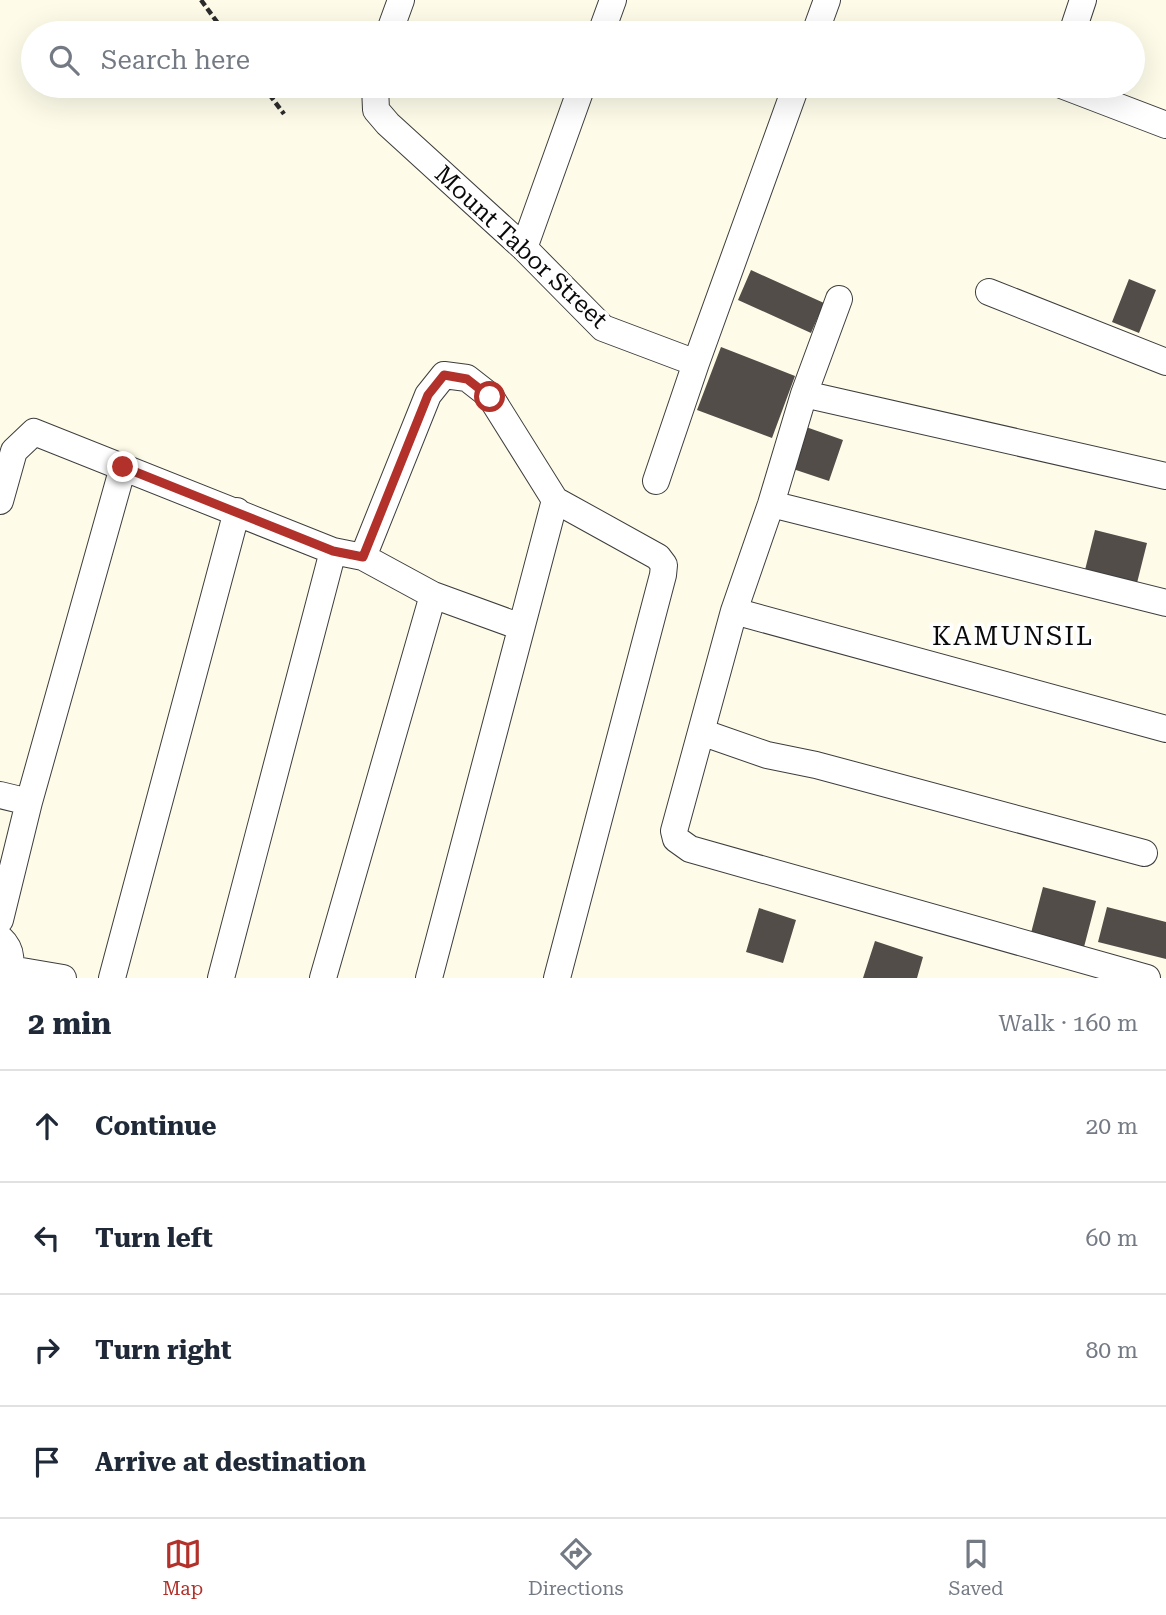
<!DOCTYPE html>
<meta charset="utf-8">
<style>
body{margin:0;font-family:"Roboto Serif",serif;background:#f2f2f3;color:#1f2937}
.stop{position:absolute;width:21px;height:21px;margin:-16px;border:5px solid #b2312b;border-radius:50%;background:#fff}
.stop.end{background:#b2312b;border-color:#fff;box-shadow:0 2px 7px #0008}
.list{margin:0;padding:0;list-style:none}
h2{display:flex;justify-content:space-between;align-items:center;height:91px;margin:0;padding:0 28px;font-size:30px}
h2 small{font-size:23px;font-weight:400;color:#747a83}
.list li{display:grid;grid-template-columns:46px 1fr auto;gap:21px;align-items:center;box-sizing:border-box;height:112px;padding:0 28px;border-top:2px solid #e0e1e3}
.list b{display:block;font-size:26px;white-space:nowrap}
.list em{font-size:23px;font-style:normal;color:#747a83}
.icon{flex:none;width:38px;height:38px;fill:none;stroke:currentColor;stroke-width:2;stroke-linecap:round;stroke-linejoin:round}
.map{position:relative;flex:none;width:1166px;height:978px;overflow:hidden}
.search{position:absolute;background:#fff;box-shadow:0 7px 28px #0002;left:21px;right:21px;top:21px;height:77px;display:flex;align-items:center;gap:18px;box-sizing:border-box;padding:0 24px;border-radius:38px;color:#747a83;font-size:26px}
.sheet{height:539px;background:#fff}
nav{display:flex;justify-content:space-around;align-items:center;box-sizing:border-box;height:98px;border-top:2px solid #e0e1e3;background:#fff;font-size:19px;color:#747a83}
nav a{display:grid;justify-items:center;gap:4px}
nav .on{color:#b2312b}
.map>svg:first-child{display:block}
</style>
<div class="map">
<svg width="1166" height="978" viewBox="0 0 1166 978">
<rect width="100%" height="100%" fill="#fefce9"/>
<path fill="#524d48" d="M751,270L824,303L811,333L738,300Z
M1129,279L1156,290L1139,333L1112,322Z
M721,347L795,376L772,438L697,410Z
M806,427L843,440L829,481L793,469Z
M1095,530L1147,543L1137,583L1085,570Z
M1043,887L1096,901L1084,947L1031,933Z
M1107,907L1166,922V959L1098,942Z
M759,908L796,920L783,963L746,952Z
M875,941L923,957L917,978H863Z"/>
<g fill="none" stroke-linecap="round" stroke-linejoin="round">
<defs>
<path id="minor" d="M389,33L401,0
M601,33L613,0
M815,33L827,0
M1072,33L1083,0
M375,86L376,110L388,124L524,248L603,328L696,363
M1064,86L1166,125
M524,248L582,86
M989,292L1166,362
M804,394L839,299
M656,481L696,363L796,86
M0,501L14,451L34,432L333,551L363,557L433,595L521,627
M771,504L1166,603
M363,557L428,395L444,375L467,378L490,396L555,500L658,557L664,565L663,575L557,978
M734,611L1166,729
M701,732L767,755L816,765L1144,853
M0,795L29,802
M0,920L29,802L123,467
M0,938C13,950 13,964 4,978
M10,969L63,978
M112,978L237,511
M221,978L333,551
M323,978L433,595
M429,978L555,500
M1147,978L690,849L676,839L674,831L734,611L771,504L804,394L1166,476"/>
</defs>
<use href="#minor" stroke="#3d3d3d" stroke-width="28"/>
<path stroke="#2c2c2c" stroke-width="4.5" stroke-dasharray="7 3.5" stroke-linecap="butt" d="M201,0L225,33
M263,86L284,114"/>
<use href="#minor" stroke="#fff" stroke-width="26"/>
</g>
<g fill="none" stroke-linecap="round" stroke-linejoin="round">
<path stroke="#b2312b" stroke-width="9" d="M123,467L333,551L363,557L428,395L444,375L467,379L490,397"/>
</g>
<g text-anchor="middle" stroke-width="7" stroke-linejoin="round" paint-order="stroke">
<g font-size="24" fill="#0a0a0a" stroke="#fff">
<text transform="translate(521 247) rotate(43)" y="8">Mount Tabor Street</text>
</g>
<g font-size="26" letter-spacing="2" fill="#0a0a0a" stroke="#fff">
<text x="1013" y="645">KAMUNSIL</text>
</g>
</g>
</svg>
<div class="stop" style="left:490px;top:397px"></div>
<div class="stop end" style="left:123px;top:467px"></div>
<div class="search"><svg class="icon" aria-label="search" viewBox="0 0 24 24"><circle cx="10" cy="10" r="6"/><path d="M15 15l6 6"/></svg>Search here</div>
</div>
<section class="sheet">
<h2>2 min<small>Walk · 160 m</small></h2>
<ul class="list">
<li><svg class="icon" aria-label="ahead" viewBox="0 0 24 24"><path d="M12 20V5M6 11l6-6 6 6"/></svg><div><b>Continue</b></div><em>20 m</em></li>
<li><svg class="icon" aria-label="left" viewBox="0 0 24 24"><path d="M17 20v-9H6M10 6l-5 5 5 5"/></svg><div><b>Turn left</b></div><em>60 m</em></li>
<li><svg class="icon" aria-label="right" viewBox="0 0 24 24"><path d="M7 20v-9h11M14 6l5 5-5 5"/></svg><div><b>Turn right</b></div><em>80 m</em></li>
<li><svg class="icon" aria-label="arrive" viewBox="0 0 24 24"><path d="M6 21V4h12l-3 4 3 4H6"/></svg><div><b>Arrive at destination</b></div></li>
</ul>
</section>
<nav>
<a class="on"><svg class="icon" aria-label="map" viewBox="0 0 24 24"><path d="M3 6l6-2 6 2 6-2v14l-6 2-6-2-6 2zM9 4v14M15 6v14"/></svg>Map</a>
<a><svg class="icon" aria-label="directions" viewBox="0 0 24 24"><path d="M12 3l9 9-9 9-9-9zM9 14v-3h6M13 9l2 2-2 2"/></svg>Directions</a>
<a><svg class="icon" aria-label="saved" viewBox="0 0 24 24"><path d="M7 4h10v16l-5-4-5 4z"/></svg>Saved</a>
</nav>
